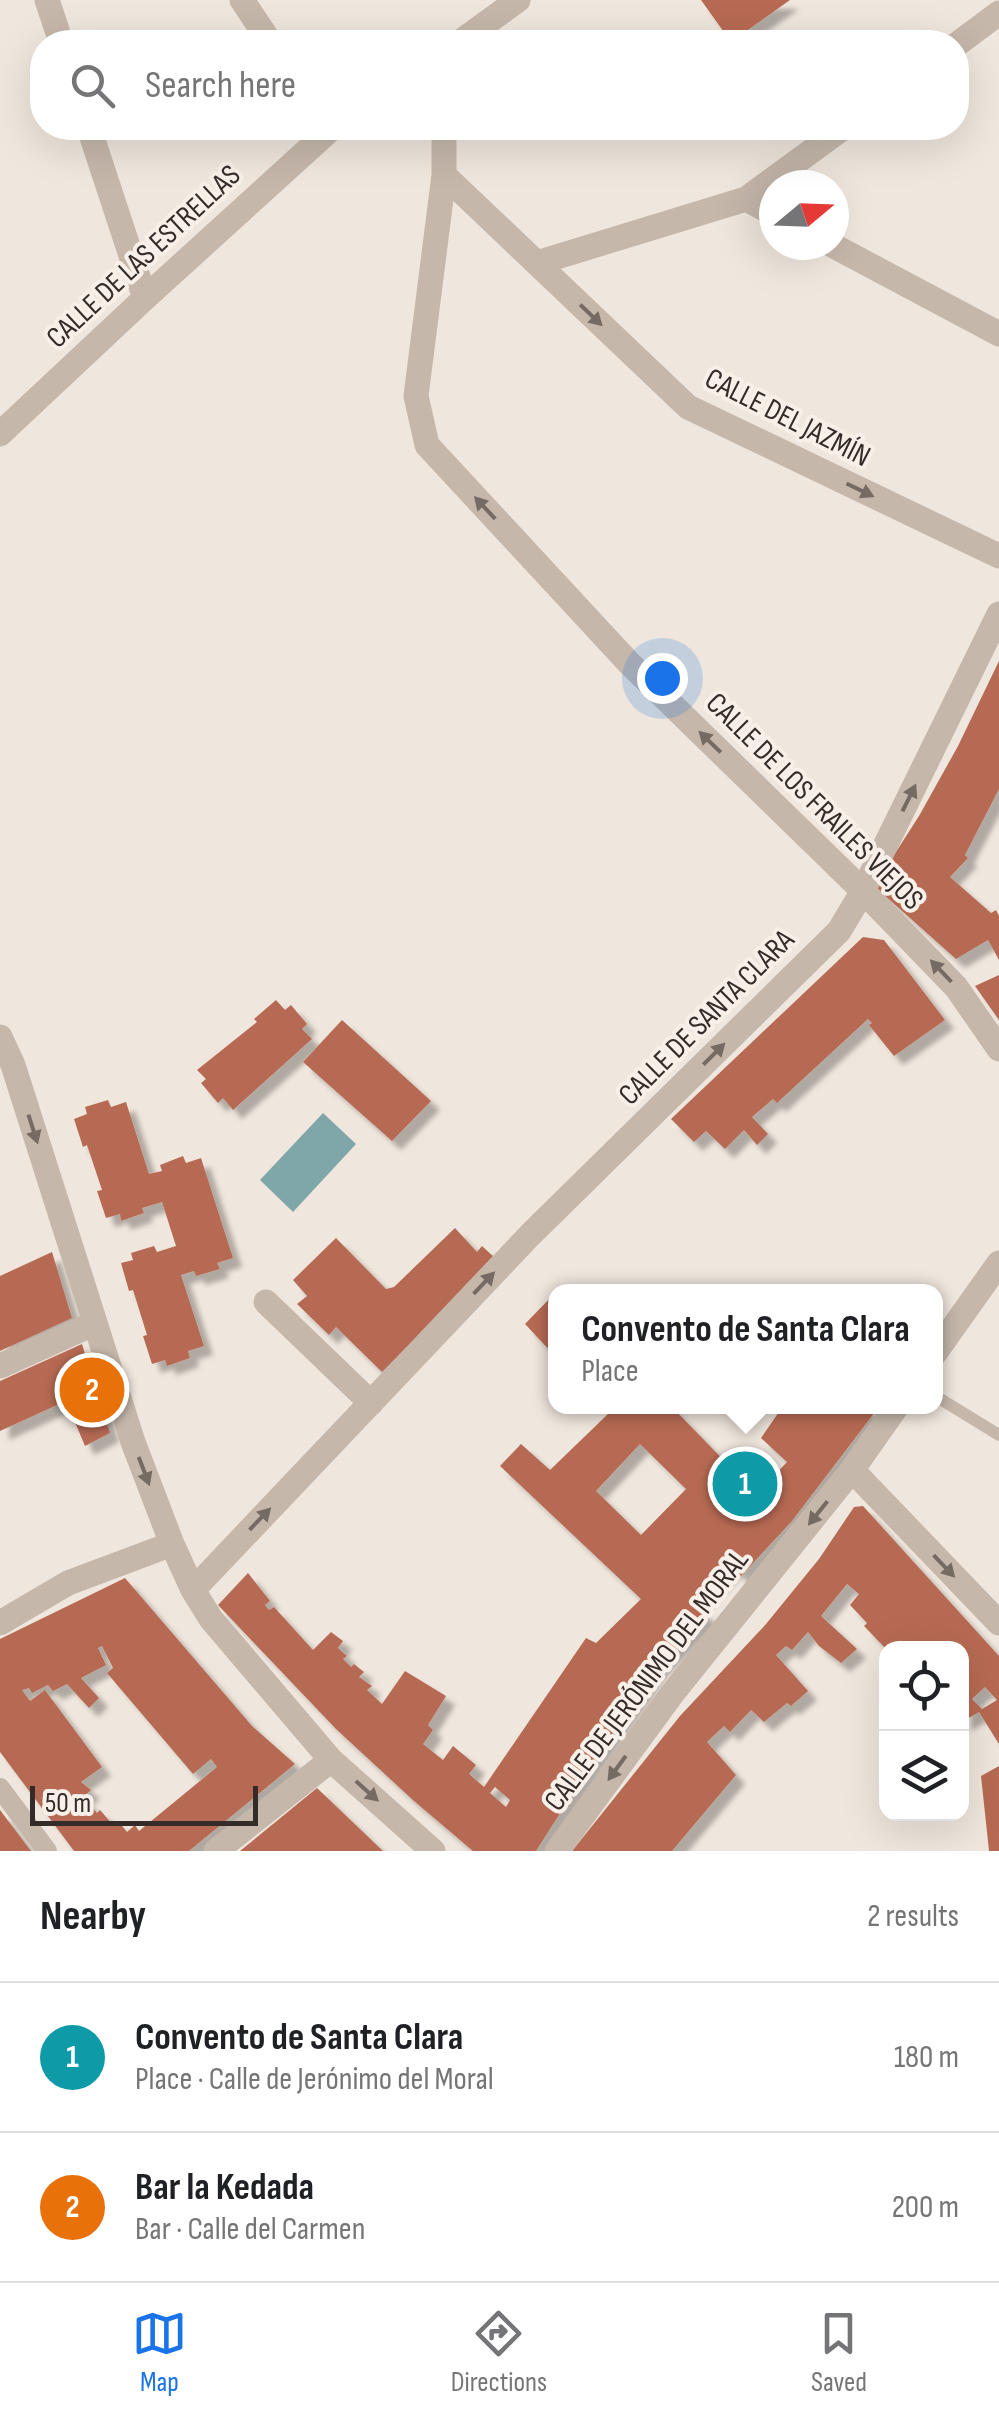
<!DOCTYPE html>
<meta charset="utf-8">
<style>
body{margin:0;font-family:"Sofia Sans Condensed",sans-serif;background:#f2f2f2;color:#202124}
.controls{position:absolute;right:30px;bottom:30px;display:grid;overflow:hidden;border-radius:20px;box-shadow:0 10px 40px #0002}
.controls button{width:90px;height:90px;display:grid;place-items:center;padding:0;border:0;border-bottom:2px solid #e0e0e0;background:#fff;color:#202124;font:50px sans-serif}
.compass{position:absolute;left:759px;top:170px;width:90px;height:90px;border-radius:50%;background:#fff;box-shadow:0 10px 40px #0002;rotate:71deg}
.scale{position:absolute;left:30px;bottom:25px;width:228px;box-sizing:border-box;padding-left:10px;border:5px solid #342c29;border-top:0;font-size:28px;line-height:35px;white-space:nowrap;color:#342c29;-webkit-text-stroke:8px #f7f0e8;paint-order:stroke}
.you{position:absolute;left:662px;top:678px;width:35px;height:35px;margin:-25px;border:8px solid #fff;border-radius:50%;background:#1a73e8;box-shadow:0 0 0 15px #1a73e833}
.badge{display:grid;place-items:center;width:65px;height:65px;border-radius:50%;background:#1a73e8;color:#fff;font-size:32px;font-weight:700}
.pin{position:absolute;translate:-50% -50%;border:5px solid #fff;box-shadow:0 2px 10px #0006}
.popup{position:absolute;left:548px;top:1284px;width:395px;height:130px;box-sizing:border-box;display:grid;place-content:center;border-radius:20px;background:#fff;filter:drop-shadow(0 2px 8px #0005);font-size:32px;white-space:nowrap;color:#757577}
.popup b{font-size:38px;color:#202124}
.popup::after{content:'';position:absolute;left:50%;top:100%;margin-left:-20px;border:20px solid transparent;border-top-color:#fff}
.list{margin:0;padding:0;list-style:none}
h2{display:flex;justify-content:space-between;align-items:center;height:130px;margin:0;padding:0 40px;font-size:42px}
h2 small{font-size:32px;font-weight:400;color:#757577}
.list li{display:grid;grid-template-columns:65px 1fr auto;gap:30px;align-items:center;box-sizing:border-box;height:150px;padding:0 40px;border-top:2px solid #e0e0e0}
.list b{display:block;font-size:38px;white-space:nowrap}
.list p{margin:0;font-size:32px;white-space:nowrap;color:#757577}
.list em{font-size:32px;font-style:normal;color:#757577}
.icon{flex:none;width:55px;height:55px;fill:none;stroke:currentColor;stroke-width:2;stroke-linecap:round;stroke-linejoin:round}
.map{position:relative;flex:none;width:999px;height:1851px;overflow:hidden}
.search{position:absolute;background:#fff;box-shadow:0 10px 40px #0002;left:30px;right:30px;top:30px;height:110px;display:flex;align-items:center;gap:25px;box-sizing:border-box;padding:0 35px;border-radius:40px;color:#757577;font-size:38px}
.sheet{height:430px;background:#fff}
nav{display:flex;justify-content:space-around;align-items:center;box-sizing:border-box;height:140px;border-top:2px solid #e0e0e0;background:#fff;font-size:28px;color:#757577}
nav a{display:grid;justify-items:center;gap:5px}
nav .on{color:#1a73e8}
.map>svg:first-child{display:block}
</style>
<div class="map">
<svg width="999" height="1851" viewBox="0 0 999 1851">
<defs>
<filter id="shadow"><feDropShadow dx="9" dy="9" stdDeviation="2.5" flood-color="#0004"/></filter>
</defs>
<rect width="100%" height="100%" fill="#efe6dd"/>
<path fill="#7fa6a8" d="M323,1113L356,1144L293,1212L260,1180Z"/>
<path fill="#b76b53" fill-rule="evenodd" filter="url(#shadow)" d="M701,0H790L731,42Z
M999,661V789L965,855L968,858L950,877L991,913L996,910L999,916V960L988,940L956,959L874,886L919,816L958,746Z
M863,937L884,940L945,1020L894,1056L869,1025L872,1023L868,1019L777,1103L773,1099L752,1117L768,1134L757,1145L744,1130L725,1149L706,1131L694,1142L671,1119Z
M999,975V1020L975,986Z
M276,1000L285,1010L291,1005L307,1024L302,1029L312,1039L233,1110L223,1098L218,1103L201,1083L206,1079L197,1070L257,1022L254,1019Z
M342,1020L431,1101L392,1141L303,1062Z
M108,1100L111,1107L126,1102L149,1174L162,1171L160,1165L183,1156L186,1163L201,1158L233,1258L217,1263L220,1269L196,1276L194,1271L181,1275L204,1346L188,1351L190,1358L167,1366L165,1360L152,1364L143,1336L147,1335L133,1290L129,1291L121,1263L133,1260L131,1253L154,1246L157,1252L176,1246L162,1202L142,1208L144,1213L121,1221L120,1214L106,1218L97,1191L102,1190L87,1145L83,1147L74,1119L87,1114L85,1107Z
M455,1228L477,1252L482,1246L495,1258L382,1372L336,1327L329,1335L297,1304L307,1296L293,1280L336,1238L386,1289L394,1287Z
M52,1252L72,1318L0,1351V1276Z
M555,1293V1356L525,1324Z
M82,1344L110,1433L85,1446L66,1401L0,1431V1381Z
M603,1406H671L741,1478L757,1461L772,1478L787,1462L761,1438L783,1406H815L821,1413L826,1406H869L875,1412L792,1521L741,1576L733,1567L695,1606L708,1615L658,1668L594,1760L536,1851H473L414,1801L336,1729L218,1605L248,1573L270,1601L265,1605L269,1610L274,1607L313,1650L331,1632L343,1641L338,1648L347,1656L343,1659L351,1667L354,1664L364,1672L359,1677L372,1686L367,1690L382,1704L405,1671L446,1696L428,1725L433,1730L423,1744L443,1760L453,1746L476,1765L469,1774L484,1787L586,1638L596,1643L641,1599L500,1466L521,1444L550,1470L609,1413ZM640,1444L686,1489L641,1535L596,1491ZM495,1787L510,1800L506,1807L490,1793Z
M863,1506L999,1656V1744L979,1712L962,1722V1648L886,1649L864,1626L867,1623L850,1605L859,1594L847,1584L821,1616L857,1649L841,1663L819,1646L808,1632L792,1650L786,1646L776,1655L808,1691L791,1706L787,1703L764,1722L751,1710L730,1732L724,1726L707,1742L736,1775L672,1851H572L680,1716L766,1624L819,1559L854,1507ZM985,1687L997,1700L982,1709L972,1699Z
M125,1578L252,1726L295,1764L189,1851H74L0,1752V1639ZM102,1646L113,1668L107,1673L193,1774L211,1759L217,1767L139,1831L135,1825L127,1832L119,1822L114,1826L100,1810L97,1813L83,1797L91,1790L81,1782L102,1767L45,1690L30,1701L22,1690L29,1688L32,1693L48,1685L53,1691L67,1684L89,1708L99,1698L81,1678L106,1665L98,1648Z
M999,1766V1851H989L981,1776Z
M317,1788L383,1851H240Z
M0,1810L31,1851H0Z"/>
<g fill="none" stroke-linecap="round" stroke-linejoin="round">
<path stroke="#c5b7aa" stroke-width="12" d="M942,1400L999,1435"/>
<path stroke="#c5b7aa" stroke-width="20" d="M0,1788L47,1851"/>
<path stroke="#c5b7aa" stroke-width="25" d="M47,0L61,42
M242,0L270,42
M460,42L518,0
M956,45L999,13
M89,128L145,298
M444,128V175L416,396L427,445L629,663L863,891L956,987L999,1049
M444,175L688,407L999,556
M746,199L774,214
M832,245L999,334
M537,263L746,199L843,128
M0,434L145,298L332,128
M0,1037L13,1065L133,1442L172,1544L193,1590L211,1619L331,1760L433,1851
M266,1302L371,1403
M935,1353L999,1263
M0,1366L95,1323
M852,1470L999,1623
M193,1590L530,1235L839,931L863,891L999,614
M0,1623L68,1583L172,1544
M216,1851L331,1760
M557,1851L672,1694L852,1470L897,1406"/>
</g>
<defs><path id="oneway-solid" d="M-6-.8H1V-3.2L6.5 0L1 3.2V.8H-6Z" transform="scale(2.5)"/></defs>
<g fill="#756b63">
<use href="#oneway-solid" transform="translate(591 315) rotate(44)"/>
<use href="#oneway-solid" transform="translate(860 490) rotate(26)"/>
<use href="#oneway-solid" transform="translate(485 508) rotate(-133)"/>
<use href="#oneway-solid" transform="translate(710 742) rotate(-136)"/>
<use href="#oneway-solid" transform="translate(909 798) rotate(-64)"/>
<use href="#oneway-solid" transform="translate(941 971) rotate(-134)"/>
<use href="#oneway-solid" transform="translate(714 1054) rotate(-45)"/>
<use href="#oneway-solid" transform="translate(33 1129) rotate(72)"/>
<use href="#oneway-solid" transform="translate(484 1283) rotate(-46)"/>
<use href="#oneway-solid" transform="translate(144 1471) rotate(69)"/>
<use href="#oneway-solid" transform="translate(818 1513) rotate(129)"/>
<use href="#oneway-solid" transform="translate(260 1519) rotate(-46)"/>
<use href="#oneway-solid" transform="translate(944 1566) rotate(46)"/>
<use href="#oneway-solid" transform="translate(617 1768) rotate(126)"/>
<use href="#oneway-solid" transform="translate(367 1791) rotate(42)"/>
</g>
<g text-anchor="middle" stroke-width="8" stroke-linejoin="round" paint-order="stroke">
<g font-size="30" fill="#342c29" stroke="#f7f0e8">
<text transform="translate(143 256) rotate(-43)" y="10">CALLE DE LAS ESTRELLAS</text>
<text transform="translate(788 417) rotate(27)" y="10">CALLE DEL JAZMÍN</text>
<text transform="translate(815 801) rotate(45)" y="10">CALLE DE LOS FRAILES VIEJOS</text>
<text transform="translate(706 1017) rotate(-45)" y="10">CALLE DE SANTA CLARA</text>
<text transform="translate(646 1680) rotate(-53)" y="10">CALLE DE JERÓNIMO DEL MORAL</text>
</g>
</g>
</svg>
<div class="controls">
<button><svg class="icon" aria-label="locate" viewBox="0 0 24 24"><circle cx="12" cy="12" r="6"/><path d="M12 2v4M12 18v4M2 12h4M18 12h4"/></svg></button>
<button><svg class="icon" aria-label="layers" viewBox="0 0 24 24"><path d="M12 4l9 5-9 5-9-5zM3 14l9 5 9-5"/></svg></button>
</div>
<svg class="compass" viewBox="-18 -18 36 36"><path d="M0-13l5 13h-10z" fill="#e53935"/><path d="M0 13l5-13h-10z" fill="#757577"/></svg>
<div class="scale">50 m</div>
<div class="you"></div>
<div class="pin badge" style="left:745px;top:1484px;background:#0f9aa8">1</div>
<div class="popup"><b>Convento de Santa Clara</b>Place</div>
<div class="pin badge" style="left:92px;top:1390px;background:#e8710a">2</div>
<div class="search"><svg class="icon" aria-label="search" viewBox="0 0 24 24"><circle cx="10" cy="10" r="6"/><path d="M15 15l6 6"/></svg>Search here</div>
</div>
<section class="sheet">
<h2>Nearby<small>2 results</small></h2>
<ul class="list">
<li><span class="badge" style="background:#0f9aa8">1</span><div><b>Convento de Santa Clara</b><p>Place · Calle de Jerónimo del Moral</p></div><em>180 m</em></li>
<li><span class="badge" style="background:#e8710a">2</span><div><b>Bar la Kedada</b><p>Bar · Calle del Carmen</p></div><em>200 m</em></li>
</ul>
</section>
<nav>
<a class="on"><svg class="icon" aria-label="map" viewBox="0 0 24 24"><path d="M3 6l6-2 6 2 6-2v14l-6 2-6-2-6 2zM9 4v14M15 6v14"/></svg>Map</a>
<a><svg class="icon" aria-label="directions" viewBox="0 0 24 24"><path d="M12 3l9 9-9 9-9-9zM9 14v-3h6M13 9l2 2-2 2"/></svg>Directions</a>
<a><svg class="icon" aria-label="saved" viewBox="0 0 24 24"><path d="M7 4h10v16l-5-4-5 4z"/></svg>Saved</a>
</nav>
